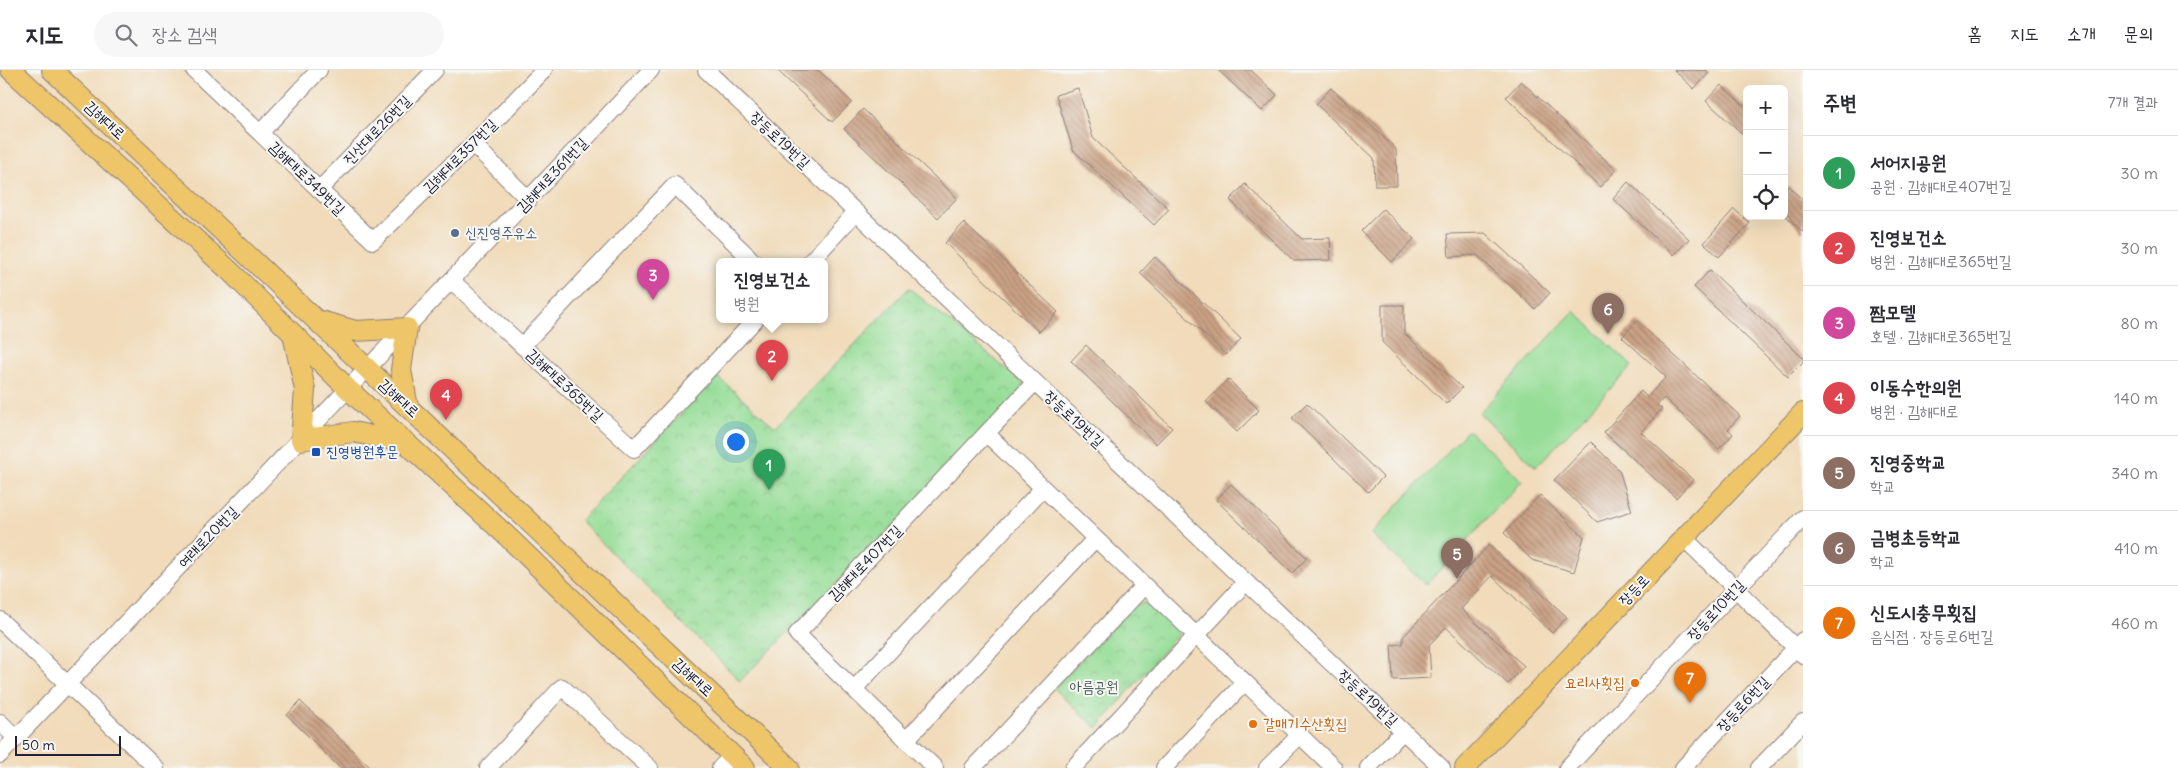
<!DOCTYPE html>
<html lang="ko">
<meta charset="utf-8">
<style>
body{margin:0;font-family:Delius,"Poor Story",sans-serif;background:#f7f7f7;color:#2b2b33}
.controls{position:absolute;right:15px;top:15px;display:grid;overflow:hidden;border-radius:8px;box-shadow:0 5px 20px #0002}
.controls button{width:45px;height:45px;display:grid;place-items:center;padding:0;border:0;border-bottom:1px solid #e1e1e2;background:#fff;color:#2b2b33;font:25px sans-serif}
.scale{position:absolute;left:15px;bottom:12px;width:106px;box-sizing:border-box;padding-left:5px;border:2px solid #22223b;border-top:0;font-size:14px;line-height:18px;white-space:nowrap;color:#22223b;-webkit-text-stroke:4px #f6f6f2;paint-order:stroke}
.you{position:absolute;left:735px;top:371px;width:18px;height:18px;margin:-12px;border:4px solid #fff;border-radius:50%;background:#1a73e8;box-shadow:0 0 0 8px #1a73e833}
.badge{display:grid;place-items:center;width:32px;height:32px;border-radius:50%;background:#d93025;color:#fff;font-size:16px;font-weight:700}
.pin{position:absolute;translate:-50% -41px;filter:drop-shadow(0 1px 2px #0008)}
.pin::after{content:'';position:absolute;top:26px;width:18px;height:15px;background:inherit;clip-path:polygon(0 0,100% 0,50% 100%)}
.popup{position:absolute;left:716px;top:188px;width:112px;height:65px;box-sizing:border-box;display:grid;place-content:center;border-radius:8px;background:#fff;filter:drop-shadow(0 1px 4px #0005);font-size:16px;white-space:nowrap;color:#7c7c81}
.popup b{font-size:19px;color:#2b2b33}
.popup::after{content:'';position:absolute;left:50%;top:100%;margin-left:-10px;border:10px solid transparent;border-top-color:#fff}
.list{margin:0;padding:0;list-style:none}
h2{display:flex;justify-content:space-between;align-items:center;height:65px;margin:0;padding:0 20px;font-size:21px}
h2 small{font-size:16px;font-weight:400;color:#7c7c81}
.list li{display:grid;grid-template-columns:32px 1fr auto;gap:15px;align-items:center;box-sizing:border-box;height:75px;padding:0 20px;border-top:1px solid #e1e1e2}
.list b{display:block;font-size:19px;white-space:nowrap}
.list p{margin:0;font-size:16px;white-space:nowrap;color:#7c7c81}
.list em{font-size:16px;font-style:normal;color:#7c7c81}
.icon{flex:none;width:28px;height:28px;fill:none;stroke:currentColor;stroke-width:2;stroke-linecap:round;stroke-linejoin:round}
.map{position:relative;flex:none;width:1803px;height:698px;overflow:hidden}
header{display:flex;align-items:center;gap:30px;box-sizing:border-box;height:70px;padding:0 25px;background:#fff;border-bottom:1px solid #e1e1e2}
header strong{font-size:24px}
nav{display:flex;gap:28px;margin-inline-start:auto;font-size:18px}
.search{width:350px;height:45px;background:#f7f7f7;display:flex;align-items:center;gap:12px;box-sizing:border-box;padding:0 18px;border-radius:28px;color:#7c7c81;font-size:19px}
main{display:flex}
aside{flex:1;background:#fff}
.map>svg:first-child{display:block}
</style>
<header>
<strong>지도</strong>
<div class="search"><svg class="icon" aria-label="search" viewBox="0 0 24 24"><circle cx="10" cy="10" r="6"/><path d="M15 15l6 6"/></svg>장소 검색</div>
<nav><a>홈</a><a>지도</a><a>소개</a><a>문의</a></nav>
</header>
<main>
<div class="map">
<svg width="1803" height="698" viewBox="0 0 1803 698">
<defs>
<pattern id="park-crowns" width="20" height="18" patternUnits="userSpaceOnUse" patternTransform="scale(1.25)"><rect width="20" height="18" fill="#96dd97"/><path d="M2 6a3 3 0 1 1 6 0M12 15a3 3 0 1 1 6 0" fill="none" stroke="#81bd83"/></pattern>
<pattern id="building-back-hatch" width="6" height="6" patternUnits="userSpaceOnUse" patternTransform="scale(1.25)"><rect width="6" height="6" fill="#cba285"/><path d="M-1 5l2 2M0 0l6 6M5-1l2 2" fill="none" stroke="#a4846e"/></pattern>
</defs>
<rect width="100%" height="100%" fill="#f6f6f2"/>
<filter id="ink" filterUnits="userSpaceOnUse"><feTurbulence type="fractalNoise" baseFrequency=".02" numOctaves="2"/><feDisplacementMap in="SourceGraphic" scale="10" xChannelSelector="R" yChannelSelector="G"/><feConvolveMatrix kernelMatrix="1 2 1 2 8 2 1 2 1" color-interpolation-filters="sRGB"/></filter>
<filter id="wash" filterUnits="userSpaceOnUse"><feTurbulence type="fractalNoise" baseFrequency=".0096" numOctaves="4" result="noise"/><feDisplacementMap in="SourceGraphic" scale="20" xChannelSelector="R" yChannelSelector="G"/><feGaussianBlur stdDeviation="1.12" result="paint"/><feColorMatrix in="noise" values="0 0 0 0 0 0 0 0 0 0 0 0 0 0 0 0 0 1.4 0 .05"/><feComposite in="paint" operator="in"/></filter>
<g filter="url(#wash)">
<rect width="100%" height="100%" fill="#f1dbba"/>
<path fill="#96dd97" stroke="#5c8069" d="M1574,241L1632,296L1536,397L1479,343Z
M1468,360L1522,411L1426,515L1371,464Z"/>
<path fill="url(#park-crowns)" stroke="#5c8069" d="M909,218L1029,318L740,611L580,451L717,306L775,357Z
M1150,532L1181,561L1097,658L1054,619L1133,535Z"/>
<g id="blocks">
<path fill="url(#building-back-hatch)" d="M777,0H818L852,32L832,52Z
M1218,0H1251L1277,25L1262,41Z
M1674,0H1706L1709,3L1694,19Z
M1521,11L1616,100L1600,117L1506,27Z
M1721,15L1747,38V68L1706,31Z
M1078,18L1093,68L1169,139L1154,155L1073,80L1056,25Z
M1331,18L1396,79L1397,116H1375L1374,88L1316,34Z
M863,39L957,128L938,148L844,59Z
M1628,112L1689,169L1674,185L1613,129Z
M1245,114L1302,169L1330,168L1331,190L1294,191L1230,130Z
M1788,116L1803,130V162L1784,144V120Z
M1383,139L1414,169L1392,192L1361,161Z
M1734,139L1750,153L1719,187L1704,173Z
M964,153L1058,242L1039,262L945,173Z
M1485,163L1550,223L1535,239L1477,185L1449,187L1447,164Z
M1155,187L1241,269L1226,285L1140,203Z
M1710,200L1803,288V292L1788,307L1694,217Z
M1382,235H1404V263L1462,318L1446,334L1382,272Z
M1637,251L1740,346L1728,359L1733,364L1719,379L1664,328L1657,335L1662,339L1641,362L1693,410L1676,428L1604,362L1641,321L1647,327L1666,307L1622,267Z
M1086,275L1172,358L1156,374L1071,291Z
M1228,309L1259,340L1237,362L1206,332Z
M1307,333L1383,407L1368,422L1292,348Z
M1591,372L1619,400L1632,441L1597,452L1554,410Z
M1231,414L1307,488L1292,503L1216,430Z
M1540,425L1584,467L1574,502L1532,490L1504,463Z
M1489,475L1567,547L1552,563L1492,506L1461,539L1524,596L1508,614L1446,557L1429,575L1431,608L1393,610L1391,575L1403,574V567Z
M300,631L371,698H340L287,645Z"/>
</g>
</g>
<g filter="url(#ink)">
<use href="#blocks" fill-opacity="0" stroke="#8a7e7a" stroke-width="1"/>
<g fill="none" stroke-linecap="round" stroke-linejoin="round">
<defs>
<path id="minor" d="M194,0L373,171L473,74L544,0
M706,0L1442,698
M260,63L319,0
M473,74L529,130
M319,120L435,0
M810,192L856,142
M452,211L634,379L755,250
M522,276L675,115L754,192
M987,364L1334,698
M1684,468L1803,585
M0,550L156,698
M854,619L1043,418
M0,652L16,668
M906,670L1095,469
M0,685L651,0
M488,698L562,617L650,698
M720,698L732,686
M935,698L797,564L1035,312
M973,698L1144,516
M1073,698L1246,512
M1164,698L1245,612
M1267,698L1300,665
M1368,698L1403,661
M1567,698L1803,448
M1683,698L1803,570
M1759,698L1803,652"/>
<path id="major" d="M11,0L232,203L349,320L510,469L745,698
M52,0L789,698
M321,251L356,261L407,258L401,300L408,337
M293,264L305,320L301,370L353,362L407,373
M1465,698L1803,343"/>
</defs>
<use href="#minor" stroke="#8a7e7a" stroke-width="18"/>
<use href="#major" stroke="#8a7e7a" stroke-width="22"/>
<use href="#minor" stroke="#fff" stroke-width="16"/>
<use href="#major" stroke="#eec569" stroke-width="20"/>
</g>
</g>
<circle fill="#5c6f8a" stroke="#f6f6f2" stroke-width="2" cx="455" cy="163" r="5"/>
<rect fill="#1a4fb4" stroke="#f6f6f2" stroke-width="2" x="311" y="377" width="10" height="10" rx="2.5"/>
<g fill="#e8710a" stroke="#f6f6f2" stroke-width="2">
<circle cx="1635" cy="613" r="5"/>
<circle cx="1253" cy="654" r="5"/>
</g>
<g text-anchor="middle" stroke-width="4" stroke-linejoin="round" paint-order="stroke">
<g font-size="15" fill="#22223b" stroke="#f6f6f2">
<text transform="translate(105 50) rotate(43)" y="5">김해대로</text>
<text transform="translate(377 60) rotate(-46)" y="5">진산대로26번길</text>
<text transform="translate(780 70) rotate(43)" y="5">장등로19번길</text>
<text transform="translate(460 86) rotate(-45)" y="5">김해대로357번길</text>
<text transform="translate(552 105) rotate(-47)" y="5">김해대로361번길</text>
<text transform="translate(307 108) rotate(44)" y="5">김해대로349번길</text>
<text transform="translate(565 315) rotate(43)" y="5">김해대로365번길</text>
<text transform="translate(399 328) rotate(43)" y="5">김해대로</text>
<text transform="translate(1074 349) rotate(43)" y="5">장등로19번길</text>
<text transform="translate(208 467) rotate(-46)" y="5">여래로20번길</text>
<text transform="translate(865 493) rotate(-46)" y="5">김해대로407번길</text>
<text transform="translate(1634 520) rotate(-46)" y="5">장등로</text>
<text transform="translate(1716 540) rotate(-47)" y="5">장등로10번길</text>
<text transform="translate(693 607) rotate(43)" y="5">김해대로</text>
<text transform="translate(1368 628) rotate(43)" y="5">장등로19번길</text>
<text transform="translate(1743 634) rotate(-47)" y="5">장등로6번길</text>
</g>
<g font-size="15" fill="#4e5e75" stroke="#f6f6f2" text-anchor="start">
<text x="465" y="168">신진영주유소</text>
</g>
<g font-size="15" fill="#164399" stroke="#f6f6f2" text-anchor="start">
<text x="326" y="387">진영병원후문</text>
</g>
<g font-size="15" fill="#c56008" stroke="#f6f6f2" text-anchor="end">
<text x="1625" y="618">요리사횟집</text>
<text x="1263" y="659" text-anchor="start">갈매기수산횟집</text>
</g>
<g font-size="15" fill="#455a57" stroke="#f6f6f2">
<text x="1094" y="622">아름공원</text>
</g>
</g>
</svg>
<div class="controls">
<button>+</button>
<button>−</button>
<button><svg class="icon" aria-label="locate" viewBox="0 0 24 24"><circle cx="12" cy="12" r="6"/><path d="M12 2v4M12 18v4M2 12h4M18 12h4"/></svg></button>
</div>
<div class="scale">50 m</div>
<div class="you"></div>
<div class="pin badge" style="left:769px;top:420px;background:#2e9e5b">1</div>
<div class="pin badge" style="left:772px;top:311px;background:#e0444e">2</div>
<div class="popup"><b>진영보건소</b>병원</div>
<div class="pin badge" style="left:653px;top:230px;background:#d1479c">3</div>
<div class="pin badge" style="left:446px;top:350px;background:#e0444e">4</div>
<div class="pin badge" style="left:1457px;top:509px;background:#8d6e63">5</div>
<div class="pin badge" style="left:1608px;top:264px;background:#8d6e63">6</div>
<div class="pin badge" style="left:1690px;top:633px;background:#e8710a">7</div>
</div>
<aside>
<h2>주변<small>7개 결과</small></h2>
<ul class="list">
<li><span class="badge" style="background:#2e9e5b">1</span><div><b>서어지공원</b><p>공원 · 김해대로407번길</p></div><em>30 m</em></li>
<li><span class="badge" style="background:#e0444e">2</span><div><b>진영보건소</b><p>병원 · 김해대로365번길</p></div><em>30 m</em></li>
<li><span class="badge" style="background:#d1479c">3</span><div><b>짬모텔</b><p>호텔 · 김해대로365번길</p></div><em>80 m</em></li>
<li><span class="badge" style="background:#e0444e">4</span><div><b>이동수한의원</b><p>병원 · 김해대로</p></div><em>140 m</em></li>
<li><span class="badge" style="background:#8d6e63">5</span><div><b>진영중학교</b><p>학교</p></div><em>340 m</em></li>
<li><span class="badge" style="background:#8d6e63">6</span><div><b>금병초등학교</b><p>학교</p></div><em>410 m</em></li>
<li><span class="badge" style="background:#e8710a">7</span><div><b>신도시충무횟집</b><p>음식점 · 장등로6번길</p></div><em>460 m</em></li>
</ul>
</aside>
</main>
